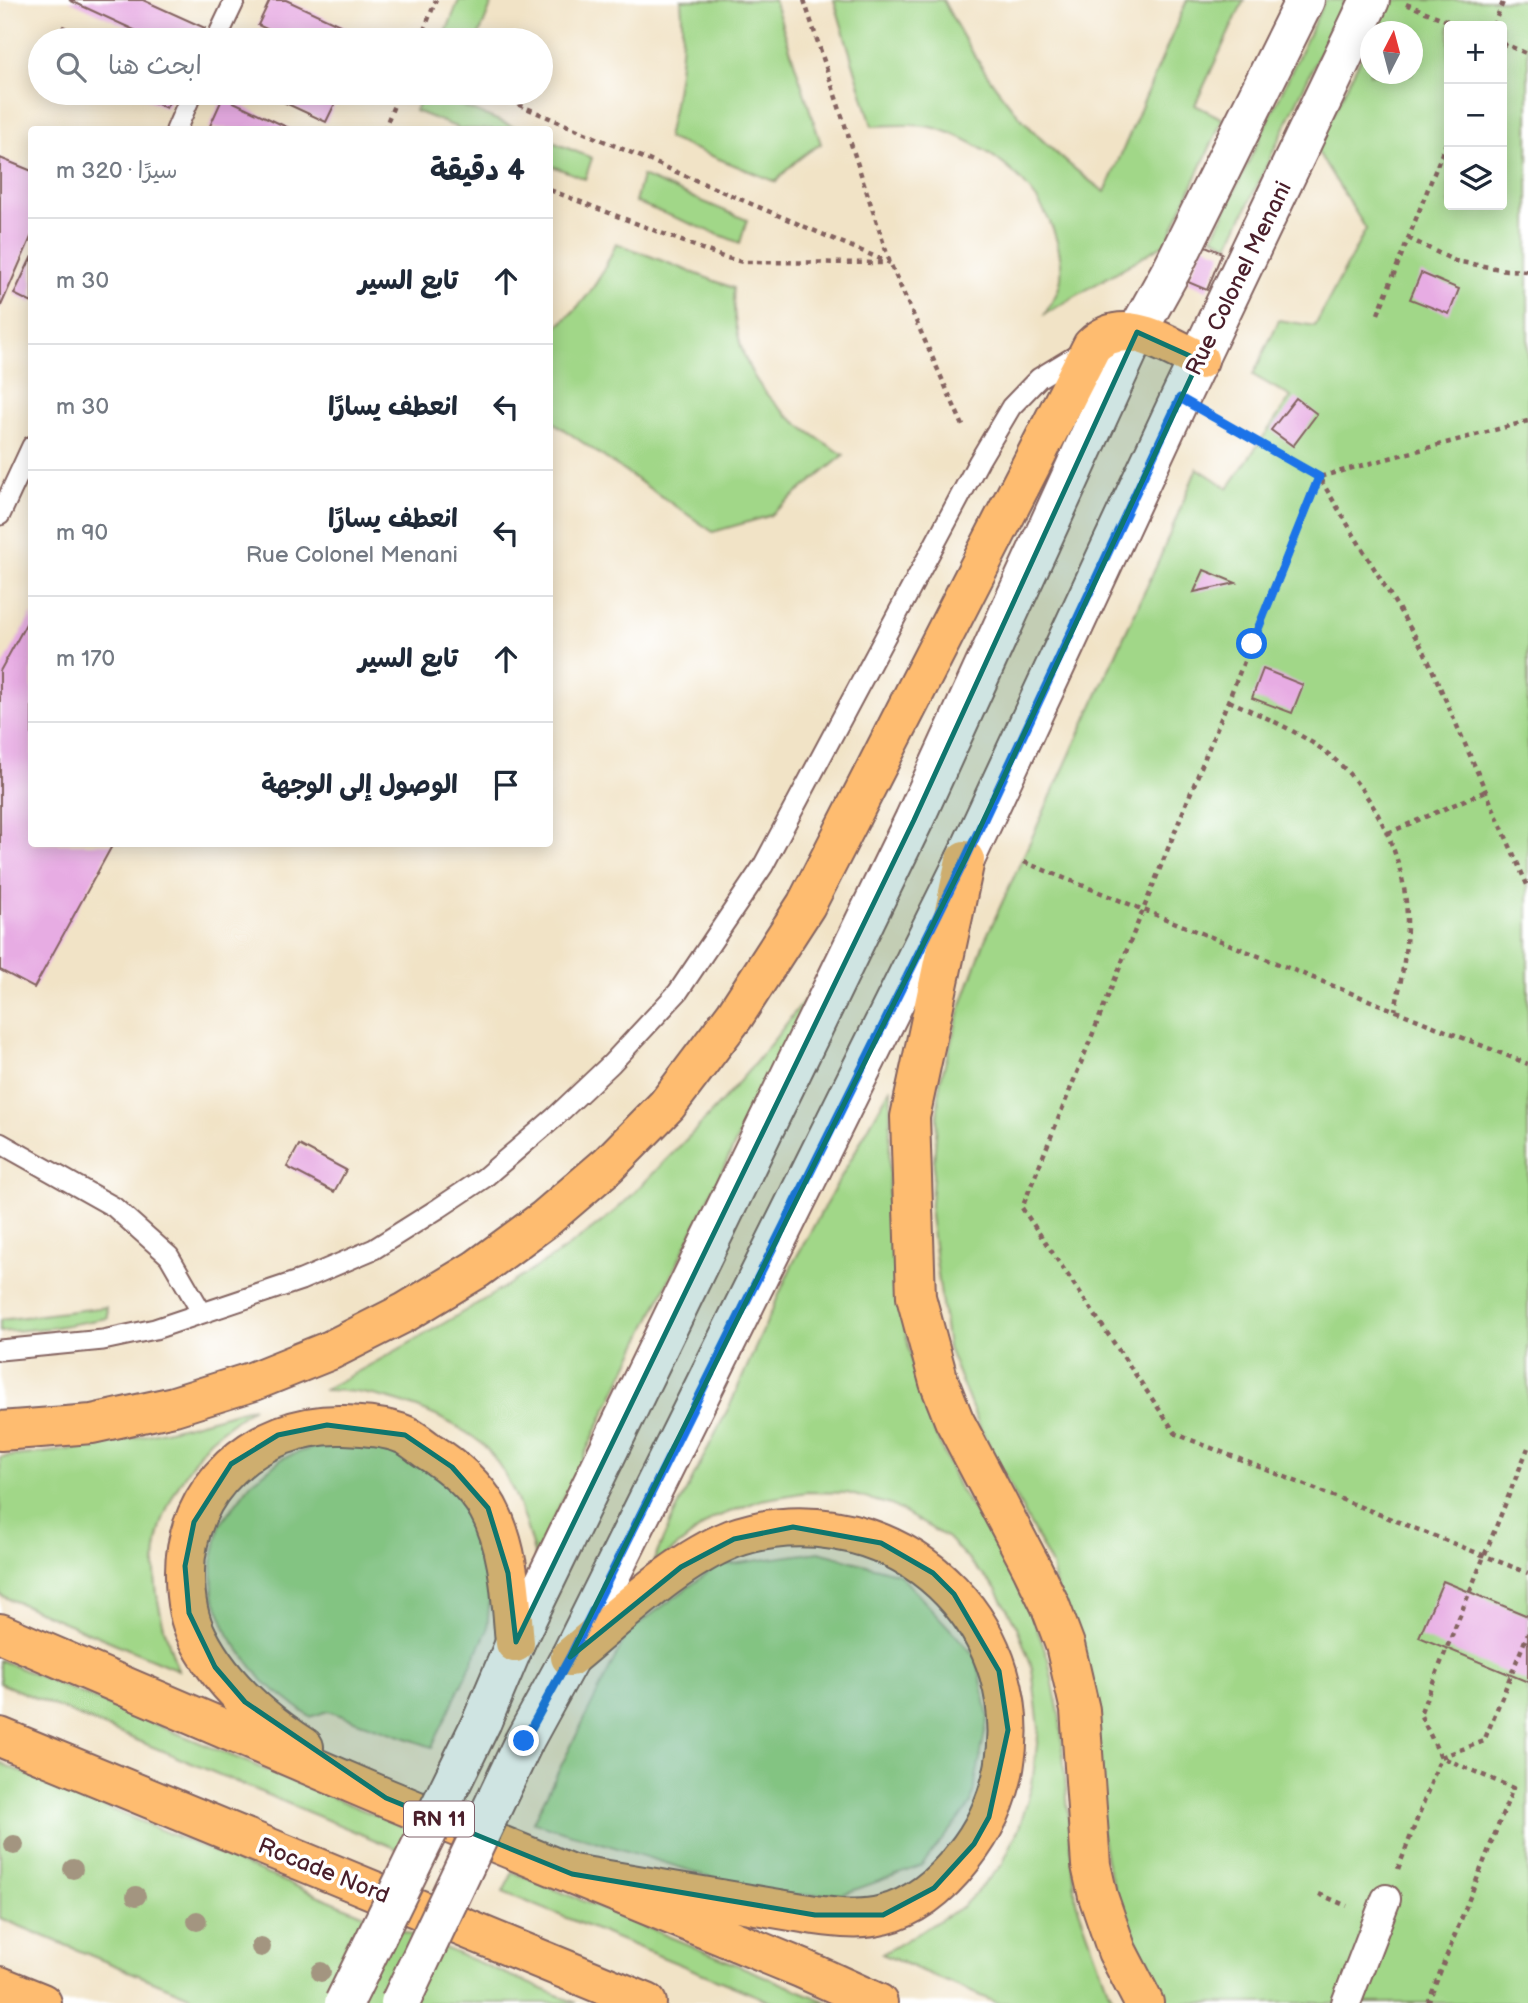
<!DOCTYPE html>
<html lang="ar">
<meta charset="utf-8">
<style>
body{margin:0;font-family:"Balsamiq Sans","Playpen Sans Arabic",sans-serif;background:#f2f2f3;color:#1f2937;direction:rtl}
.controls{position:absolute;right:21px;top:21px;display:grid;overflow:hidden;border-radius:7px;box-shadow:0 4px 18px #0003}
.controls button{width:63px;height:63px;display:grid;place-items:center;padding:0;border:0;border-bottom:2px solid #e0e1e3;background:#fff;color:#1f2937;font:35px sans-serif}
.compass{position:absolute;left:1360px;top:21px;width:63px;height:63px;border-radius:50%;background:#fff;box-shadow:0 4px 18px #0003;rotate:6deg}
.stop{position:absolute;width:21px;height:21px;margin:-16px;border:5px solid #1a73e8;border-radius:50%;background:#fff}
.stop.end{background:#1a73e8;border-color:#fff;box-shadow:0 2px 7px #0008}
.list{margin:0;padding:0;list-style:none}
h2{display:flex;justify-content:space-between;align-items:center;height:91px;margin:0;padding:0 28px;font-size:30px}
h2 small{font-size:23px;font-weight:400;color:#747a83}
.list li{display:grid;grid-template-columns:46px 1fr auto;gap:21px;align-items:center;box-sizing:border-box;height:126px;padding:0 28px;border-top:2px solid #e0e1e3}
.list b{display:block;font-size:26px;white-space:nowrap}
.list p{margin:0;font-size:23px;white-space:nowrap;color:#747a83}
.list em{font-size:23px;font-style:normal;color:#747a83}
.icon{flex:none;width:38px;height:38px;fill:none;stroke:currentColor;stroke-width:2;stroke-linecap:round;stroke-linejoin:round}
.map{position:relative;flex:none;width:1528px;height:2003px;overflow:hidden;direction:ltr}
.search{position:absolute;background:#fff;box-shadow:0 4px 18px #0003;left:28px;top:28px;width:525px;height:77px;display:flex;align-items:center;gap:18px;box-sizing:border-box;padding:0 24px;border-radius:38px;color:#747a83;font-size:26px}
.panel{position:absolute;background:#fff;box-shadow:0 4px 18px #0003;left:28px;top:126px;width:525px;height:721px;border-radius:7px;direction:rtl}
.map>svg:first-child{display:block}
</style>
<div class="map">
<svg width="1528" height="2003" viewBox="0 0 1528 2003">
<rect width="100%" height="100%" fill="#fff"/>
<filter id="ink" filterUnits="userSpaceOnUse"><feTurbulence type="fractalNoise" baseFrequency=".0143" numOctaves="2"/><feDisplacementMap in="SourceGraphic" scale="14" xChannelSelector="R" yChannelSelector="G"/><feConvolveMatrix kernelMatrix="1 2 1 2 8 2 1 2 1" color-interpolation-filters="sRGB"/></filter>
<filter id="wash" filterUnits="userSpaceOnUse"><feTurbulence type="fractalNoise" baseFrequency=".00686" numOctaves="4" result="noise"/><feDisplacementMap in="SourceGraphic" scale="28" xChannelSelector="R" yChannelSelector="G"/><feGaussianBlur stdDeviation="1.57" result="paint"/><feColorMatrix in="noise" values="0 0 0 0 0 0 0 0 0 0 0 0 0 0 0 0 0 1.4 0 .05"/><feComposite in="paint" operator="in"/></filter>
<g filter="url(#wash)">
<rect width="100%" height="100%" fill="#f1e3c6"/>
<path fill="#a1d788" stroke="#767b5a" stroke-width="2" fill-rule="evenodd" d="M459,0H493L477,40H443Z
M681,0H774L821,144C802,154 789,166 776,182L667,138C677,92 685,47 681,0Z
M834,0H943C985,82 1029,138 1105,192L1187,0H1244L1195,105L1223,119L1166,243L1045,314C1049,306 1055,298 1058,290C1064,275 1061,257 1057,242C1043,189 993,148 942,130C920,123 895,125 872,126Z
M1325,0H1345L1229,245L1213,237Z
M1390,0H1528V2003H1166L1153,1985L1127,1930L1106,1861L1052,1566L980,1428L948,1348L930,1216L940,1082L960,1010L985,940L1159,560L1197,468L1228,488L1291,397L1253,375L1279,320L1315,326L1366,229L1316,149L1370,39V74H1412V32L1374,31ZM1449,26H1502V205H1449Z
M423,93H429L520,129H461L415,111Z
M550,141L592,158L585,179L550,165Z
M642,176L747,220L740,243L635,202Z
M616,243L733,288C734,378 773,411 844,455L769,516L713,532L550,420V333C584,304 599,285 616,243Z
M831,962L750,1113L535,1557C525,1519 512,1474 483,1445C475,1437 462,1430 452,1424C411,1402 369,1390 323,1390C381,1360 437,1328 493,1294C536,1268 579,1242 616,1210C633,1195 649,1178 665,1161C727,1100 782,1034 831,962Z
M891,1087L888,1215L905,1329L919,1396L959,1488L1003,1557L1034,1621L1048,1658L1060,1719L1076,1901L1107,1987L1116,2003H997L882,1954L962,1907L1002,1865L1019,1828L1032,1785L1039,1728L1032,1668L1017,1627L996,1589L948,1538L891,1505L847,1493L807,1492L761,1500L714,1518L651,1567L672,1519L731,1403L792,1265Z
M106,1307L108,1318L50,1328L0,1332V1320Z
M253,1407C239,1418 224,1428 210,1440C202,1448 195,1460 188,1470C140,1541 151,1594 178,1670L0,1595V1457C87,1451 171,1432 253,1407Z
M375,1440L415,1457L456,1489L478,1529L487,1557L490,1593L487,1631L432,1747L328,1711L310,1717L263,1681L229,1636L213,1595L212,1562L220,1525L251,1483L283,1458L331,1441Z
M819,1552L899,1574L977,1658L988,1717L971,1804L921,1866L843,1894L772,1896L533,1822L628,1632L717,1566Z
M0,1660L409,1829L399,1850L0,1683Z
M0,1763L576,2003H206L0,1918Z
M513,1872L829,2003H830H774L503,1892Z"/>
<g id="blocks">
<path fill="#e7ace3" d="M69,0H143L205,28L199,40H156Z
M270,0H286L366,37L365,40H290L258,25Z
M63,26L92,40H56Z
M134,93H174L166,108Z
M264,93H340L326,122Z
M223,97L293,130L209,128Z
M0,158L32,171V235L0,308Z
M1203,245L1222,253L1207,290L1188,282Z
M32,256V303L14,294Z
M1421,273L1459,289L1449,314L1410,299Z
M1296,398L1317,414L1293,446L1271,430Z
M1204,570L1236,583L1194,592Z
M32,613V844H113L34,988L0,970V671Z
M1263,669L1303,685L1292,713L1252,698Z
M299,1145L346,1170L334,1192L287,1167Z
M1443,1581L1528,1616V1682L1419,1637Z"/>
</g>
</g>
<g filter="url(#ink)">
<use href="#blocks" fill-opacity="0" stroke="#846461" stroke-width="2"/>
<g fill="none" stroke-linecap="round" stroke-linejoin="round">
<defs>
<path id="service" d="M216,40L235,0
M176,130L192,93
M0,515L32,446
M0,1143L114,1207L169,1256L202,1313
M0,1350L103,1340L155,1329L301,1280L374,1249L439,1208L484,1178L554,1118L611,1064L678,992L763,866L979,461L1011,407L1039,378L1085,350"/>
<path id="pedestrian" d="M1346,2003L1386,1899"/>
<path id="tertiary" d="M482,1721L515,1643L914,820L1137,332L1173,267L1305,0
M524,1741L570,1657L965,860L1180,398L1370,0"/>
<path id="motorway" d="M965,860L910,1117L916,1297L939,1382L954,1420L1032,1568L1050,1605L1065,1645L1080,1710L1091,1865L1098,1896L1117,1951L1144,2003
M0,1431L92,1424L174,1406L254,1381L331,1350L406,1312L477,1269L545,1219L608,1165L667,1105L735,1015L806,905L1092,346C1124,314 1166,345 1199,360
M0,1633L386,1798L803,1969L878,2003
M570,1657C619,1617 674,1562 732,1539C775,1523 824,1524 867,1538C1001,1583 1052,1746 963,1857C943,1883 916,1907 883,1915C861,1921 838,1918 815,1915L572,1874
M0,1737L647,2003
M304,1747C261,1719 221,1684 198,1638C188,1619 185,1597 185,1576C183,1489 257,1423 342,1425C362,1426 387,1427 405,1435C413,1439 420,1445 427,1450C451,1465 474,1483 488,1508C510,1548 511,1599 515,1643
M0,1986L42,2003"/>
</defs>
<use href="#service" stroke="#846461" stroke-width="23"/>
<use href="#pedestrian" stroke="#846461" stroke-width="32"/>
<use href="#tertiary" stroke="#846461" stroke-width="42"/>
<use href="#motorway" stroke="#846461" stroke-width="42"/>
<path stroke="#846461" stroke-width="4.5" stroke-dasharray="5 5" stroke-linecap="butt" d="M804,0L890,263L964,428
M1406,4L1460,26
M1493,26L1504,0
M420,40L436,0
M1502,43L1528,54
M491,93L890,263
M384,130L399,93
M550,190L723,257L743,262L885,263
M1408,238L1455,261L1506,270L1528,271
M1378,314L1449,136
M1214,417L1319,477L1022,1208L1176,1434L1528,1573
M1528,421L1319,477L1424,651L1528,887
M1229,701C1261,715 1295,730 1323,750C1373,786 1407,860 1407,921C1407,952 1401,981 1395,1010
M1388,833L1486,791
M1024,862L1528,1064
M1398,1869L1441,1757L1484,1741L1528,1633
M1319,1894L1347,1906
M1428,2003L1513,1788L1441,1757L1420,1714L1528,1448"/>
<use href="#service" stroke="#fff" stroke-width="19"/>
<use href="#pedestrian" stroke="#fff" stroke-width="28"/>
<use href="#tertiary" stroke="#fff" stroke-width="38"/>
<use href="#motorway" stroke="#febc70" stroke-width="38"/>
<defs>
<path id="tertiary-bridge" d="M344,2003L482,1721
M400,2003L524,1741"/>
</defs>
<use href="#tertiary-bridge" stroke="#846461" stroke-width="42" stroke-linecap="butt"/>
<use href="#tertiary-bridge" stroke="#fff" stroke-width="38"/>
</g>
<g fill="#a39580">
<circle cx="14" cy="1845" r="10"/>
<circle cx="73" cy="1869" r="10"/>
<circle cx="136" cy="1896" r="10"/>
<circle cx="197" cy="1921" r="10"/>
<circle cx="261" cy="1947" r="10"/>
<circle cx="321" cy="1972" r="10"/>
</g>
</g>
<g fill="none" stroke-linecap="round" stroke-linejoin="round" filter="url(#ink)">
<path stroke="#1a73e8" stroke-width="9" d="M524,1741L570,1657L965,860L1180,398L1319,477L1252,644"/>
</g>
<path fill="#0f766e" fill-opacity="0.2" stroke="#0f766e" stroke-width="5" stroke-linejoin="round" d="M1137,332L1199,360L965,860L570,1657L681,1567L734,1539L793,1527L881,1543L933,1573L954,1594L999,1671L1008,1730L989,1817L974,1844L934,1888L883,1915H815L572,1874L386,1798L245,1702L215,1667L189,1613L185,1566L194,1522L231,1464L278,1435L327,1425L405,1435L452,1467L488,1508L508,1573L516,1642L914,820Z"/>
<g text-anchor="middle" stroke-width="7" stroke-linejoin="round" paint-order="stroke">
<rect fill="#fff" stroke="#80626b" stroke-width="2" x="404" y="1801.5" width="70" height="35" rx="5"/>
<g font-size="21" font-weight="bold" fill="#4a1f2b">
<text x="439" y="1826">RN 11</text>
</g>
<g font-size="23" fill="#4a1f2b" stroke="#fff">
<text transform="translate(1238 278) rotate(-64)" y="8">Rue Colonel Menani</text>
<text transform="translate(324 1870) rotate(22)" y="8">Rocade Nord</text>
</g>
</g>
</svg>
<div class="controls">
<button>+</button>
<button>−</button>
<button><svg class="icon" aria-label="layers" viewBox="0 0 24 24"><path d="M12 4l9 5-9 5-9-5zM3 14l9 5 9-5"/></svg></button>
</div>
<svg class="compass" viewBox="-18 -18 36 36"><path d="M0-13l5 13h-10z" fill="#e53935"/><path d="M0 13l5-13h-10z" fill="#747a83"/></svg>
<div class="stop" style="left:1252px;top:644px"></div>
<div class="stop end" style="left:524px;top:1741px"></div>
<div class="search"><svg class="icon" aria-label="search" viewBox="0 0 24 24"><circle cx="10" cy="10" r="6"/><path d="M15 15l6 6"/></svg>ابحث هنا</div>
<section class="panel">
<h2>4 دقيقة<small>سيرًا · 320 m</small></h2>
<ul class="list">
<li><svg class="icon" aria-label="ahead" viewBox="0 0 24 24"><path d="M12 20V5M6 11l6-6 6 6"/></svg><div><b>تابع السير</b></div><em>30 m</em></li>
<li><svg class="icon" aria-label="left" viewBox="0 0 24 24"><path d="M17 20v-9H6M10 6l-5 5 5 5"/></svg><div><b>انعطف يسارًا</b></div><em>30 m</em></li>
<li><svg class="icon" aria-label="left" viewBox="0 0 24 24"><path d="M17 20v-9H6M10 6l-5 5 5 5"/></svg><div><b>انعطف يسارًا</b><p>Rue Colonel Menani</p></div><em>90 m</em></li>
<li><svg class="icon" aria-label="ahead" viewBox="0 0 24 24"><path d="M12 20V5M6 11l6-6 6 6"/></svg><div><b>تابع السير</b></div><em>170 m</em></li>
<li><svg class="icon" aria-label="arrive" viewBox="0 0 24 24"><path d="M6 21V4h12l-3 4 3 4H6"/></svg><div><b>الوصول إلى الوجهة</b></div></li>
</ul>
</section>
</div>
